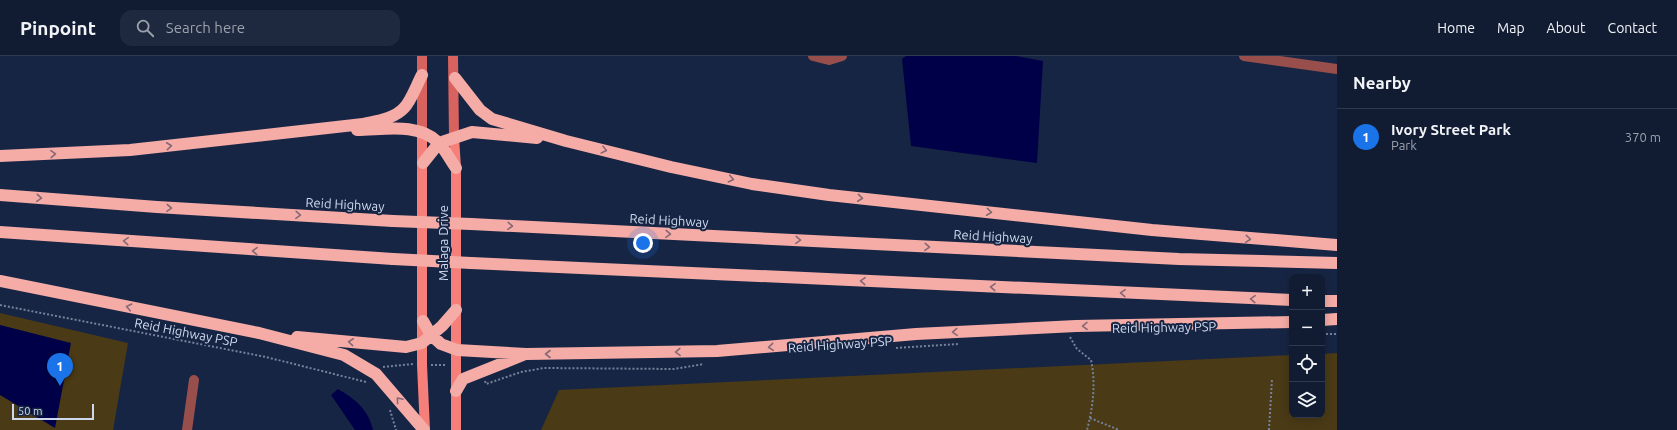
<!DOCTYPE html>
<meta charset="utf-8">
<style>
body{margin:0;font-family:Ubuntu,sans-serif;background:#1e293f;color:#f1f3f6}
.controls{position:absolute;right:12px;bottom:12px;display:grid;overflow:hidden;border-radius:8px;box-shadow:0 2px 10px #0003}
.controls button{width:36px;height:36px;display:grid;place-items:center;padding:0;border:0;border-bottom:1px solid #303a4e;background:#111c33;color:#f1f3f6;font:20px sans-serif}
.scale{position:absolute;left:12px;bottom:10px;width:82px;box-sizing:border-box;padding-left:4px;border:2px solid #ced9ed;border-top:0;font-size:11px;line-height:14px;white-space:nowrap;color:#ced9ed;-webkit-text-stroke:3px #172544;paint-order:stroke}
.you{position:absolute;left:643px;top:187px;width:14px;height:14px;margin:-10px;border:3px solid #fff;border-radius:50%;background:#1a73e8;box-shadow:0 0 0 6px #1a73e833}
.badge{display:grid;place-items:center;width:26px;height:26px;border-radius:50%;background:#1a73e8;color:#fff;font-size:13px;font-weight:700}
.pin{position:absolute;translate:-50% -33px;filter:drop-shadow(0 1px 2px #0008)}
.pin::after{content:'';position:absolute;top:21px;width:14px;height:12px;background:inherit;clip-path:polygon(0 0,100% 0,50% 100%)}
.list{margin:0;padding:0;list-style:none}
h2{display:flex;justify-content:space-between;align-items:center;height:52px;margin:0;padding:0 16px;font-size:17px}
h2 small{font-size:13px;font-weight:400;color:#9ca1ac}
.list li{display:grid;grid-template-columns:26px 1fr auto;gap:12px;align-items:center;box-sizing:border-box;height:56px;padding:0 16px;border-top:1px solid #303a4e}
.list b{display:block;font-size:15px;white-space:nowrap}
.list p{margin:0;font-size:13px;white-space:nowrap;color:#9ca1ac}
.list em{font-size:13px;font-style:normal;color:#9ca1ac}
.icon{flex:none;width:22px;height:22px;fill:none;stroke:currentColor;stroke-width:2;stroke-linecap:round;stroke-linejoin:round}
.map{position:relative;flex:none;width:1337px;height:374px;overflow:hidden}
header{display:flex;align-items:center;gap:24px;box-sizing:border-box;height:56px;padding:0 20px;background:#111c33;border-bottom:1px solid #303a4e}
header strong{font-size:19px}
nav{display:flex;gap:22px;margin-inline-start:auto;font-size:14px}
.search{width:280px;height:36px;background:#1e293f;display:flex;align-items:center;gap:10px;box-sizing:border-box;padding:0 14px;border-radius:12px;color:#9ca1ac;font-size:15px}
main{display:flex}
aside{flex:1;background:#111c33}
.map>svg:first-child{display:block}
</style>
<header>
<strong>Pinpoint</strong>
<div class="search"><svg class="icon" aria-label="search" viewBox="0 0 24 24"><circle cx="10" cy="10" r="6"/><path d="M15 15l6 6"/></svg>Search here</div>
<nav><a>Home</a><a>Map</a><a>About</a><a>Contact</a></nav>
</header>
<main>
<div class="map">
<svg width="1337" height="374" viewBox="0 0 1337 374">
<rect width="100%" height="100%" fill="#172544"/>
<path fill="#4a3a16" d="M0,257L128,287L113,374H0Z
M1337,297V374H541L559,334L1292,299V359H1322V298Z"/>
<path fill="#000048" d="M906,0H1016L1043,5L1037,107L911,90L902,3Z
M0,269L71,287L55,372L0,339Z
M338,333C355,343 369,354 373,374H355L331,339Z"/>
<g fill="none" stroke-linecap="round" stroke-linejoin="round">
<path stroke="#76829b" stroke-width="2" stroke-dasharray="2 2" stroke-linecap="butt" d="M0,249L266,301L366,326
M1322,278H1337
M1070,281L1077,293L1091,304C1096,327 1093,351 1087,374
M896,292L959,288
M431,309H447
M383,311L413,308
M485,325L486,328L521,316L544,312L674,313L704,308
M390,354L396,374
M1090,362L1119,374
M1269,374L1272,323"/>
<path stroke="#984f4b" stroke-width="10" d="M813,0L829,4L842,0
M1244,0L1337,13
M187,374L194,324"/>
<path stroke="#d7625e" stroke-width="10" d="M453,0L454,81
M422,75V0"/>
<path stroke="#f77f79" stroke-width="10" d="M422,75V309L425,374
M454,81L456,112V374"/>
<path stroke="#f5aca6" stroke-width="12" d="M455,22L480,54L492,63L566,85L671,111L752,128L829,139L1152,174L1337,189
M357,74C383,74 417,66 438,86C445,93 450,104 456,112
M0,100L130,94L363,68C376,65 394,63 404,52C411,45 417,28 422,19
M423,107L439,87L472,76L537,82
M0,139L157,151L393,165
M471,168L1179,203L1337,207
M0,176L393,203
M471,207L1292,244
M0,225L259,277L344,299L376,318L424,374
M1322,245H1337
M1322,264L1337,263
M423,265L431,279L441,288L457,294L526,298L717,295L916,278L1076,270L1292,266
M297,281L406,291L422,287L442,270L456,254
M456,335L463,323L523,299"/>
<path stroke="#f5aca6" stroke-width="12" d="M393,165L471,168
M393,203L471,207"/>
</g>
<defs><path id="oneway-chevron" d="M-2-3.5L2.5 0L-2 3.5" fill="none" stroke-width="1.6" stroke-linecap="round" stroke-linejoin="round"/></defs>
<g stroke="#866875">
<use href="#oneway-chevron" transform="translate(169 90) rotate(-6)"/>
<use href="#oneway-chevron" transform="translate(604 94) rotate(14)"/>
<use href="#oneway-chevron" transform="translate(53 98) rotate(-2)"/>
<use href="#oneway-chevron" transform="translate(731 123) rotate(12)"/>
<use href="#oneway-chevron" transform="translate(39 142) rotate(4)"/>
<use href="#oneway-chevron" transform="translate(860 142) rotate(6)"/>
<use href="#oneway-chevron" transform="translate(169 152) rotate(3)"/>
<use href="#oneway-chevron" transform="translate(989 156) rotate(6)"/>
<use href="#oneway-chevron" transform="translate(298 159) rotate(3)"/>
<use href="#oneway-chevron" transform="translate(510 170) rotate(3)"/>
<use href="#oneway-chevron" transform="translate(668 178) rotate(3)"/>
<use href="#oneway-chevron" transform="translate(1248 183) rotate(5)"/>
<use href="#oneway-chevron" transform="translate(798 184) rotate(3)"/>
<use href="#oneway-chevron" transform="translate(126 185) rotate(-176)"/>
<use href="#oneway-chevron" transform="translate(927 191) rotate(3)"/>
<use href="#oneway-chevron" transform="translate(255 195) rotate(-176)"/>
<use href="#oneway-chevron" transform="translate(863 225) rotate(-177)"/>
<use href="#oneway-chevron" transform="translate(993 231) rotate(-177)"/>
<use href="#oneway-chevron" transform="translate(1123 237) rotate(-177)"/>
<use href="#oneway-chevron" transform="translate(1253 243) rotate(-177)"/>
<use href="#oneway-chevron" transform="translate(129 251) rotate(-168)"/>
<use href="#oneway-chevron" transform="translate(1085 270) rotate(179)"/>
<use href="#oneway-chevron" transform="translate(955 276) rotate(177)"/>
<use href="#oneway-chevron" transform="translate(351 286) rotate(-174)"/>
<use href="#oneway-chevron" transform="translate(771 291) rotate(175)"/>
<use href="#oneway-chevron" transform="translate(678 296) rotate(178)"/>
<use href="#oneway-chevron" transform="translate(548 298) rotate(180)"/>
<use href="#oneway-chevron" transform="translate(399 344) rotate(-130)"/>
</g>
<g text-anchor="middle" stroke-width="4" stroke-linejoin="round" paint-order="stroke">
<g font-size="13" fill="#ced9ed" stroke="#172544">
<text transform="translate(345 148) rotate(3)" y="5">Reid Highway</text>
<text transform="translate(669 164) rotate(3)" y="5">Reid Highway</text>
<text transform="translate(993 180) rotate(3)" y="5">Reid Highway</text>
<text transform="translate(443 187) rotate(-90)" y="5">Malaga Drive</text>
<text transform="translate(1164 271) rotate(-1)" y="5">Reid Highway PSP</text>
<text transform="translate(186 276) rotate(11)" y="5">Reid Highway PSP</text>
<text transform="translate(840 288) rotate(-4)" y="5">Reid Highway PSP</text>
</g>
</g>
</svg>
<div class="controls">
<button>+</button>
<button>−</button>
<button><svg class="icon" aria-label="locate" viewBox="0 0 24 24"><circle cx="12" cy="12" r="6"/><path d="M12 2v4M12 18v4M2 12h4M18 12h4"/></svg></button>
<button><svg class="icon" aria-label="layers" viewBox="0 0 24 24"><path d="M12 4l9 5-9 5-9-5zM3 14l9 5 9-5"/></svg></button>
</div>
<div class="scale">50 m</div>
<div class="you"></div>
<div class="pin badge" style="left:60px;top:330px">1</div>
</div>
<aside>
<h2>Nearby<small></small></h2>
<ul class="list">
<li><span class="badge">1</span><div><b>Ivory Street Park</b><p>Park</p></div><em>370 m</em></li>
</ul>
</aside>
</main>
